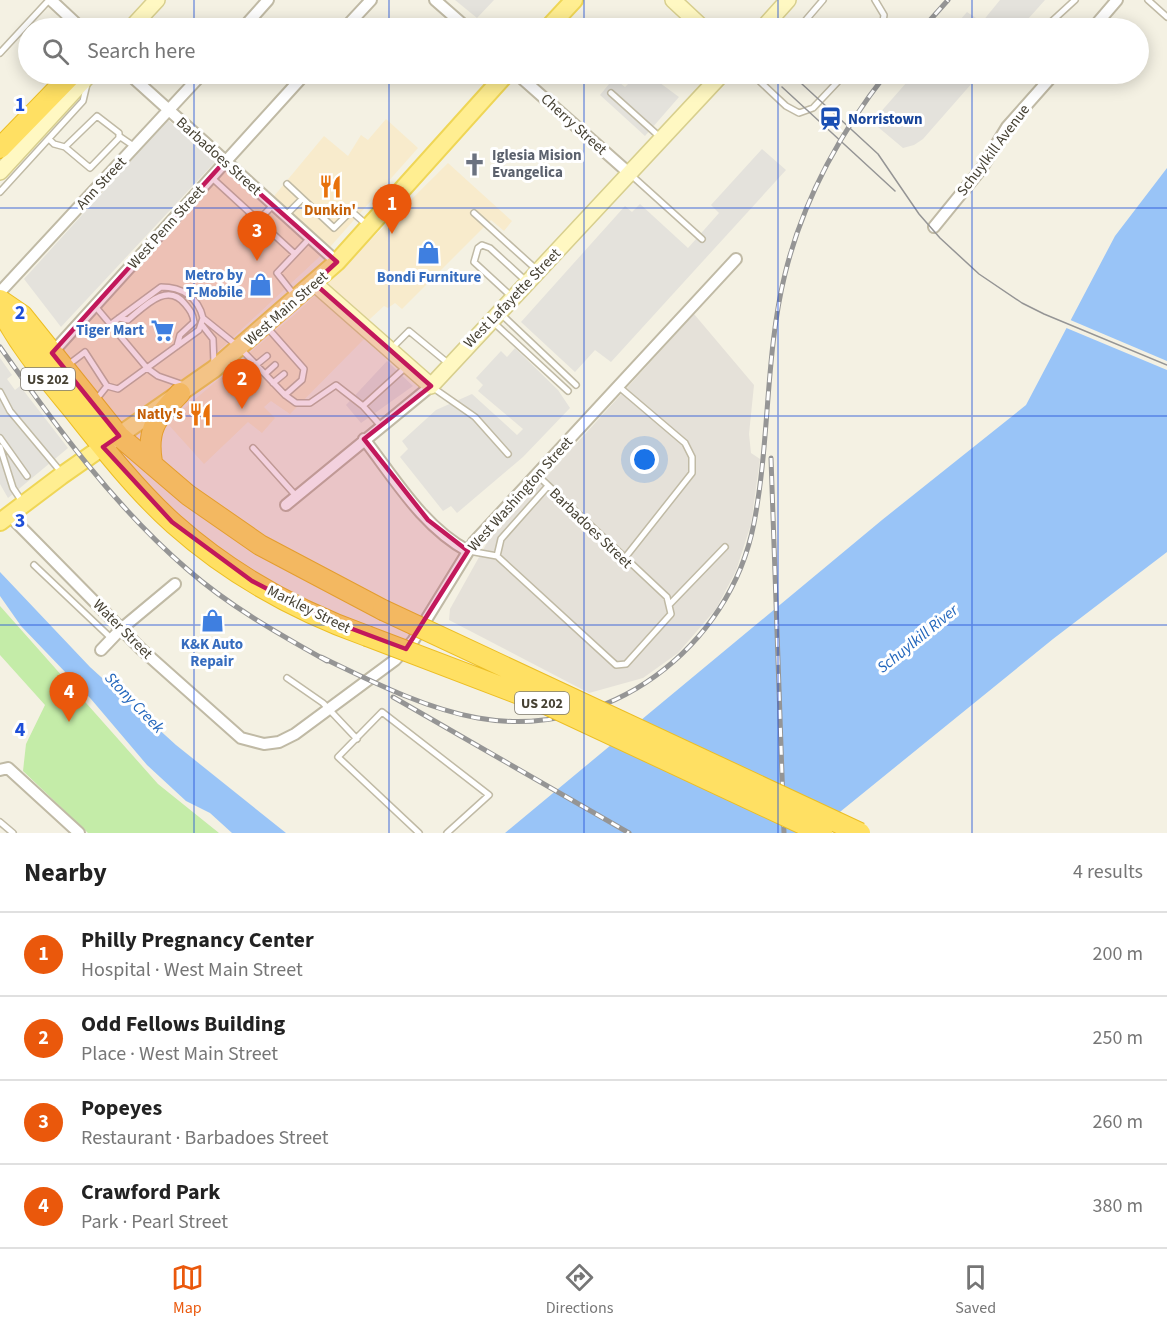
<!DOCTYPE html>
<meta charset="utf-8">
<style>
body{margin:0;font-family:"Source Sans 3",sans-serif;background:#f2f2f2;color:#222}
.you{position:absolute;left:645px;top:460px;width:21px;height:21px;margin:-15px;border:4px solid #fff;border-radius:50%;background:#1a73e8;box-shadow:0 0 0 9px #1a73e833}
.badge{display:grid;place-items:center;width:39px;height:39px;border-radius:50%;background:#ea580c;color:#fff;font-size:20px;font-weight:700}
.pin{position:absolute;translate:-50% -50px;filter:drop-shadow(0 2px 3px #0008)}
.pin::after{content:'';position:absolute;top:32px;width:21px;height:18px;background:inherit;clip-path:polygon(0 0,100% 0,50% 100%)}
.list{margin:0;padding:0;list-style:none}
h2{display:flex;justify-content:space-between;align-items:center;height:78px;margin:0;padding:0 24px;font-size:26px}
h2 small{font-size:20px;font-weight:400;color:#767676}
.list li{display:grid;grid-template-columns:39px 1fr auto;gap:18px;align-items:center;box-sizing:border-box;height:84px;padding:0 24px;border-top:2px solid #e0e0e0}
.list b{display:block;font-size:22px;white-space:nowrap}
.list p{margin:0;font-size:20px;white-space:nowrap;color:#767676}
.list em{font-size:20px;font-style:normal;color:#767676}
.icon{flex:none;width:33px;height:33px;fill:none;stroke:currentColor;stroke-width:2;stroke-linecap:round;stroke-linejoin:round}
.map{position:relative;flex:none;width:1167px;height:833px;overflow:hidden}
.search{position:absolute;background:#fff;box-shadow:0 3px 15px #0003;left:18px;right:18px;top:18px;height:66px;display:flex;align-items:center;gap:15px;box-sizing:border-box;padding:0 21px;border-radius:33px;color:#767676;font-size:22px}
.sheet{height:414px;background:#fff}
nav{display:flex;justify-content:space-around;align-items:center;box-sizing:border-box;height:84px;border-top:2px solid #e0e0e0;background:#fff;font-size:16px;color:#767676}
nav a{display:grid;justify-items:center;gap:3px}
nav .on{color:#ea580c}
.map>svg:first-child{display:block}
</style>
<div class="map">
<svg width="1167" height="833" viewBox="0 0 1167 833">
<rect width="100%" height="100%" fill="#f4f1e3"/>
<path fill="#f8ebcc" d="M386,119L418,148L330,247L202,366L120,423L63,349L225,171L265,207L324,136L348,156L361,135L368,140Z
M448,163L512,221L504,231L491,220L402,309L395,303L388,308L384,306L358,330L365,338L290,414L271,401L264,407L275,418L262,433L248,422L204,464L167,423L299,311Z"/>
<path fill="#e5e1d9" d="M694,314L754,385L749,434L751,453L760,459L751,524L736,571L716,609L678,653L643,678L589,693L449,620L450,609L488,541Z"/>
<path fill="#c4eca8" d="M0,606L158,784L219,833H88L23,771L26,744L45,705L0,655Z"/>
<path fill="#e4e2dc" d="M455,0H494L477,18Z
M1000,0H1045L1020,28H953L967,12L982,22Z
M648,74L679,97L645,136L600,95L614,78L625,87L634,78L640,83Z
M914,74H980L923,139L914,145L903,148L878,127V115Z
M168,120L215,162L61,327L24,279Z
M762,149L786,170L611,362L595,350L575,372L521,322L625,206L632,212L640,204L688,248L719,213L711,205Z
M515,348L558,390L570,408L523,457L457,513L451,506L443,511L400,457L408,449L402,441L436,410L472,394L517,435L523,429L478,391L483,385L476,378L501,351L507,357Z
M0,358L12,375L7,379L15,390L20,386L68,448L8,498L0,484Z
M387,361L413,386L361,423L346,405Z"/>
<path fill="#99c4f7" d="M1167,168V552L1053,639L814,833H505L882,520L1026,405L1115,236Z
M0,572L90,667L176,745L286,833H232L210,813L186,801L147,765L91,699L21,626L0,596Z"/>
<path fill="#f4f1e3" d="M1068,319L1167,361V370L1064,327Z"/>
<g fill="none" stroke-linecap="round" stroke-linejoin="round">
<defs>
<path id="lane" d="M875,0L884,15L882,28
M1148,0L1167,17
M1022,26L1051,22L1075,0
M799,28L823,0
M0,53L49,0
M752,74L786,106L799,113L813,108L845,74
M611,93L661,138
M119,136L135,147
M49,139L54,144L65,147L97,116L119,133V138L90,168L65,147
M630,174L702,239
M211,177L295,254L277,273L295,296
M287,184L334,228L351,211L367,225
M0,192L83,101L87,84
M474,213L537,270
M285,216L302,199
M258,221L273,205
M295,254L310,238
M512,297L474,262L478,248L482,245L490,248L526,281
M95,306L147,368L158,376L184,385
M501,314L576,385
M119,318L128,320C144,307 167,281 185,304C190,310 193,314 194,322L180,335L177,346
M203,318L240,348L285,395L296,403H310L336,385L363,406L407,366
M492,321L568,391
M202,325L213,339L214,364
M266,326L304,369L302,380L285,395
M392,348L409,331L449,364
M68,365L85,352L107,386L118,389L199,330L203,318C198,297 182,287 161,287L111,324
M256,365L267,356
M265,374L275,365
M273,383L284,374
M618,386L685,443L692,457V473L624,559
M432,387L475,417L508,454
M0,392L10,411L61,472
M95,401L107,386
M363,406L381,426
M0,438L27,476
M0,447L13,488L23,503
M253,448L297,497
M536,474L667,597L671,614L626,664L616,665L497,556L501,539L548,486
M469,551L497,556
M34,565L112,639
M669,605L725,547
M287,678L323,703L357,739
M0,822L13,833
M419,833L338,757L382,712L489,795L447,833"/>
<path id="street" d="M51,0L81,28
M435,0L467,28
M243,28L268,0
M345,28L371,0
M1093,28L1117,0
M129,74L337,262
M517,74L630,174
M934,227L982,168L1007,127L1054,74
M0,292L202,74
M52,353L305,74
M364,439C395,479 423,527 468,551
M286,505L431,386
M10,516L141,649L241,738L264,744L279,742L295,734L395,660L413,641L474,542L736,259
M101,650L121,629L175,584
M0,770L8,768L79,833"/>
<path id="secondary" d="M673,0L703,28
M131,28L157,0
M763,28L788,0
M0,172L90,74
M314,283L431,386L722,74"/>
<path id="primary" d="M548,28L574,0
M0,522L61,476L214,369L337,262L506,74"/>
<path id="highway" d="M0,148L72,74
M0,300L22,315L119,436L188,495L260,545L383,610
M0,307C18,345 47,378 74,411C104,449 138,492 174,524C229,573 297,611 367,636
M152,462C146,427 158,417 180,393"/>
</defs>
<use href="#lane" stroke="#c0baa5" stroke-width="8"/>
<use href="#street" stroke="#c0baa5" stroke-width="14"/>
<use href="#secondary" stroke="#d8cf8e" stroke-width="18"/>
<use href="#primary" stroke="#efd656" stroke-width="20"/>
<use href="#highway" stroke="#ecbe25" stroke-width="22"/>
<use href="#lane" stroke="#fff" stroke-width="5"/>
<use href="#street" stroke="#fff" stroke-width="10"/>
<use href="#secondary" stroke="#fff8c2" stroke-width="15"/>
<use href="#primary" stroke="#ffee91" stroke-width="16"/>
<use href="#highway" stroke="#ffe063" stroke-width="20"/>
<path stroke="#959595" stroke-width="1.5" d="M802,84L878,154L919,214L940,238L979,274L1022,303L1044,314L1167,365
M782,87L895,191"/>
<defs>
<path id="rail" d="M923,28L948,0
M0,347C55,425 114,506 187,569C229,606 279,634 327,661
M771,458L784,833
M321,657C371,681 423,708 478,718C607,741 730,648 754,523C770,440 765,355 785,274C803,200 840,133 886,74
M393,697L629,833"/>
</defs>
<use href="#rail" stroke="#959595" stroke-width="5"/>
<use href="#rail" stroke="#fff" stroke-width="3" stroke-dasharray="9" stroke-linecap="butt"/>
<defs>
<path id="highway-bridge" d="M383,610L860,833
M367,636L548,705L822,833"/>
</defs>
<use href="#highway-bridge" stroke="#ecbe25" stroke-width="22" stroke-linecap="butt"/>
<use href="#highway-bridge" stroke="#ffe063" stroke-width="20"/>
</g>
<path fill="#c2185b" fill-opacity="0.2" stroke="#c2185b" stroke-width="4.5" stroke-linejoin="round" d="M224,162L337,262L314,283L431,386L364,439L428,520L468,551L406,649L323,618L252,581L172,522L103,447L119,436L52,353Z"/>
<path fill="none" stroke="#1d4ed8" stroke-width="1.5" stroke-opacity="0.55" d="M194,0V28M389,0V28M584,0V28M778,0V28M972,0V28M194,74V833M389,74V833M584,74V833M778,74V833M972,74V833M0,208H1167M0,416H1167M0,625H1167"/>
<defs>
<symbol id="station-bare" viewBox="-9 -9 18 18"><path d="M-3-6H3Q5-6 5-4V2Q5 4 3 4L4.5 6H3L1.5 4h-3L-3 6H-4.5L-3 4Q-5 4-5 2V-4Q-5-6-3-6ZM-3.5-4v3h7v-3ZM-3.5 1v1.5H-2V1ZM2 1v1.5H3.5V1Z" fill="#1a4fb4" stroke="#fff" stroke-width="2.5" paint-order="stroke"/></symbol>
<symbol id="church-bare" viewBox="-9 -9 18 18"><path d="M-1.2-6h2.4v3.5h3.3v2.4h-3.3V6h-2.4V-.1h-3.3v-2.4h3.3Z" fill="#6b7280" stroke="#fff" stroke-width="2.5" paint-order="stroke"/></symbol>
<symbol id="restaurant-bare" viewBox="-9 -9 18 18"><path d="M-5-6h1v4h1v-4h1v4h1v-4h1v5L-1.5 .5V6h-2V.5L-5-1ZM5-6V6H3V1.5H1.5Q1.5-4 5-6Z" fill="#e8710a" stroke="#fff" stroke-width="2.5" paint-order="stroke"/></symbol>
<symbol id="shop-bare" viewBox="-9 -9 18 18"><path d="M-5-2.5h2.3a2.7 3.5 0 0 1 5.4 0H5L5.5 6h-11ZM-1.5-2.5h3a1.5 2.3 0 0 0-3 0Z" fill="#3f7fe0" stroke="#fff" stroke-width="2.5" paint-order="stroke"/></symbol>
<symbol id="supermarket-bare" viewBox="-9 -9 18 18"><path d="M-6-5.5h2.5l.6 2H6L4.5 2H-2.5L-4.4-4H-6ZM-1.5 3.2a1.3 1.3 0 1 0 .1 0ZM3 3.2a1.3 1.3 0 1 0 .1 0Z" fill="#3f7fe0" stroke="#fff" stroke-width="2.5" paint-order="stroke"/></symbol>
</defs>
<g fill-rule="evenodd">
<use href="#station-bare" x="814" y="102" width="33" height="33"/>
<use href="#church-bare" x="458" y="148" width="33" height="33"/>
<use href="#restaurant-bare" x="314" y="170" width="33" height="33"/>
<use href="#shop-bare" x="412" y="236" width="33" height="33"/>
<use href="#shop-bare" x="244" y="268" width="33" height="33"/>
<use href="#supermarket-bare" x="146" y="314" width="33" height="33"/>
<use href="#restaurant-bare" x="184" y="398" width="33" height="33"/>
<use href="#shop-bare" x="196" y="604" width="33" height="33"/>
</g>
<g text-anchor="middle" stroke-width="6" stroke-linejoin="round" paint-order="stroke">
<g fill="#fff" stroke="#7e7a70" stroke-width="1.5">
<rect x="21" y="368" width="54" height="22" rx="4.5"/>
<rect x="515" y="692" width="54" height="22" rx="4.5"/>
</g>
<g font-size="14" font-weight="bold" fill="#464133">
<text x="48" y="384">US 202</text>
<text x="542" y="708">US 202</text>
</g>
<g font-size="15" font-weight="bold" fill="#164399" stroke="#fff" text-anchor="start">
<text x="848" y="124">Norristown</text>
</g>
<g font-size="15" fill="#464133" stroke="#fff">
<text transform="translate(574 124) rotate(42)" y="5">Cherry Street</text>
<text transform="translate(993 150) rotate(-53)" y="5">Schuylkill Avenue</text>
<text transform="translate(219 156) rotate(42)" y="5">Barbadoes Street</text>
<text transform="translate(101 183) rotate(-47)" y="5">Ann Street</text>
<text transform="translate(166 227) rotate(-48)" y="5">West Penn Street</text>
<text transform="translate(512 298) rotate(-46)" y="5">West Lafayette Street</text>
<text transform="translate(286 308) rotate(-41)" y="5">West Main Street</text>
<text transform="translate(520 494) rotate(-48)" y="5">West Washington Street</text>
<text transform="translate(591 528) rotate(44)" y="5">Barbadoes Street</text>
<text transform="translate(309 609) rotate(26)" y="5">Markley Street</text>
<text transform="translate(123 629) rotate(45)" y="5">Water Street</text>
</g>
<g font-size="15" font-weight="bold" fill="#5b616d" stroke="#fff" text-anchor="start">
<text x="492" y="160">Iglesia Mision<tspan x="492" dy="17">Evangelica</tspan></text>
</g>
<g font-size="15" font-weight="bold" fill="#c56008" stroke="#fff">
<text x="330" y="215">Dunkin'</text>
<text x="183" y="419" text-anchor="end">Natly's</text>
</g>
<g font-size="15" font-weight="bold" fill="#366cbe" stroke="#fff" text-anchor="end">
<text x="243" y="280">Metro by<tspan x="243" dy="17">T-Mobile</tspan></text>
<text x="429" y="282" text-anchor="middle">Bondi Furniture</text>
<text x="144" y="335">Tiger Mart</text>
<text x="212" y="649" text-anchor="middle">K&amp;K Auto<tspan x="212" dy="17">Repair</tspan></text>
</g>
<g font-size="16" font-style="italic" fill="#2266bc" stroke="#fff">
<text transform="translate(917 638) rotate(-39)" y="6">Schuylkill River</text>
<text transform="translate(135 702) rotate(46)" y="6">Stony Creek</text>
</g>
</g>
<g font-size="20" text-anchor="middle" font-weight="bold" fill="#1d4ed8" stroke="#fff" stroke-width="6" stroke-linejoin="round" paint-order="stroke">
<text x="20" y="111">1</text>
<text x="20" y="319">2</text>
<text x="20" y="527">3</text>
<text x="20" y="736">4</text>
</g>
</svg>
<div class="you"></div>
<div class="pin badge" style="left:392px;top:234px">1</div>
<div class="pin badge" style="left:242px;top:409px">2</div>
<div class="pin badge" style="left:257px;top:261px">3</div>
<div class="pin badge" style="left:69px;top:722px">4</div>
<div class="search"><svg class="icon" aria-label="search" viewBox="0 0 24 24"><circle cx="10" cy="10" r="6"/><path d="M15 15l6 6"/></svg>Search here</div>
</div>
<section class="sheet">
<h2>Nearby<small>4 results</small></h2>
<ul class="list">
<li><span class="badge">1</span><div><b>Philly Pregnancy Center</b><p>Hospital · West Main Street</p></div><em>200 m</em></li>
<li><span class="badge">2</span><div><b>Odd Fellows Building</b><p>Place · West Main Street</p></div><em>250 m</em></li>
<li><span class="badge">3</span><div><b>Popeyes</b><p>Restaurant · Barbadoes Street</p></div><em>260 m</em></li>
<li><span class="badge">4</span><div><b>Crawford Park</b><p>Park · Pearl Street</p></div><em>380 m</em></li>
</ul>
</section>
<nav>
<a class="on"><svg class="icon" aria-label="map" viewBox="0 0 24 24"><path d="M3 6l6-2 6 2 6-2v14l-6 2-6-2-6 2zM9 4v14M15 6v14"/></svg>Map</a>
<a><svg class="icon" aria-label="directions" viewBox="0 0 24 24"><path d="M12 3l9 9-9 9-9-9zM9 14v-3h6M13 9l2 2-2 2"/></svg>Directions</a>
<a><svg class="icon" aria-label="saved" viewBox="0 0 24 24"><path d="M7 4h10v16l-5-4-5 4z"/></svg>Saved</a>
</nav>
